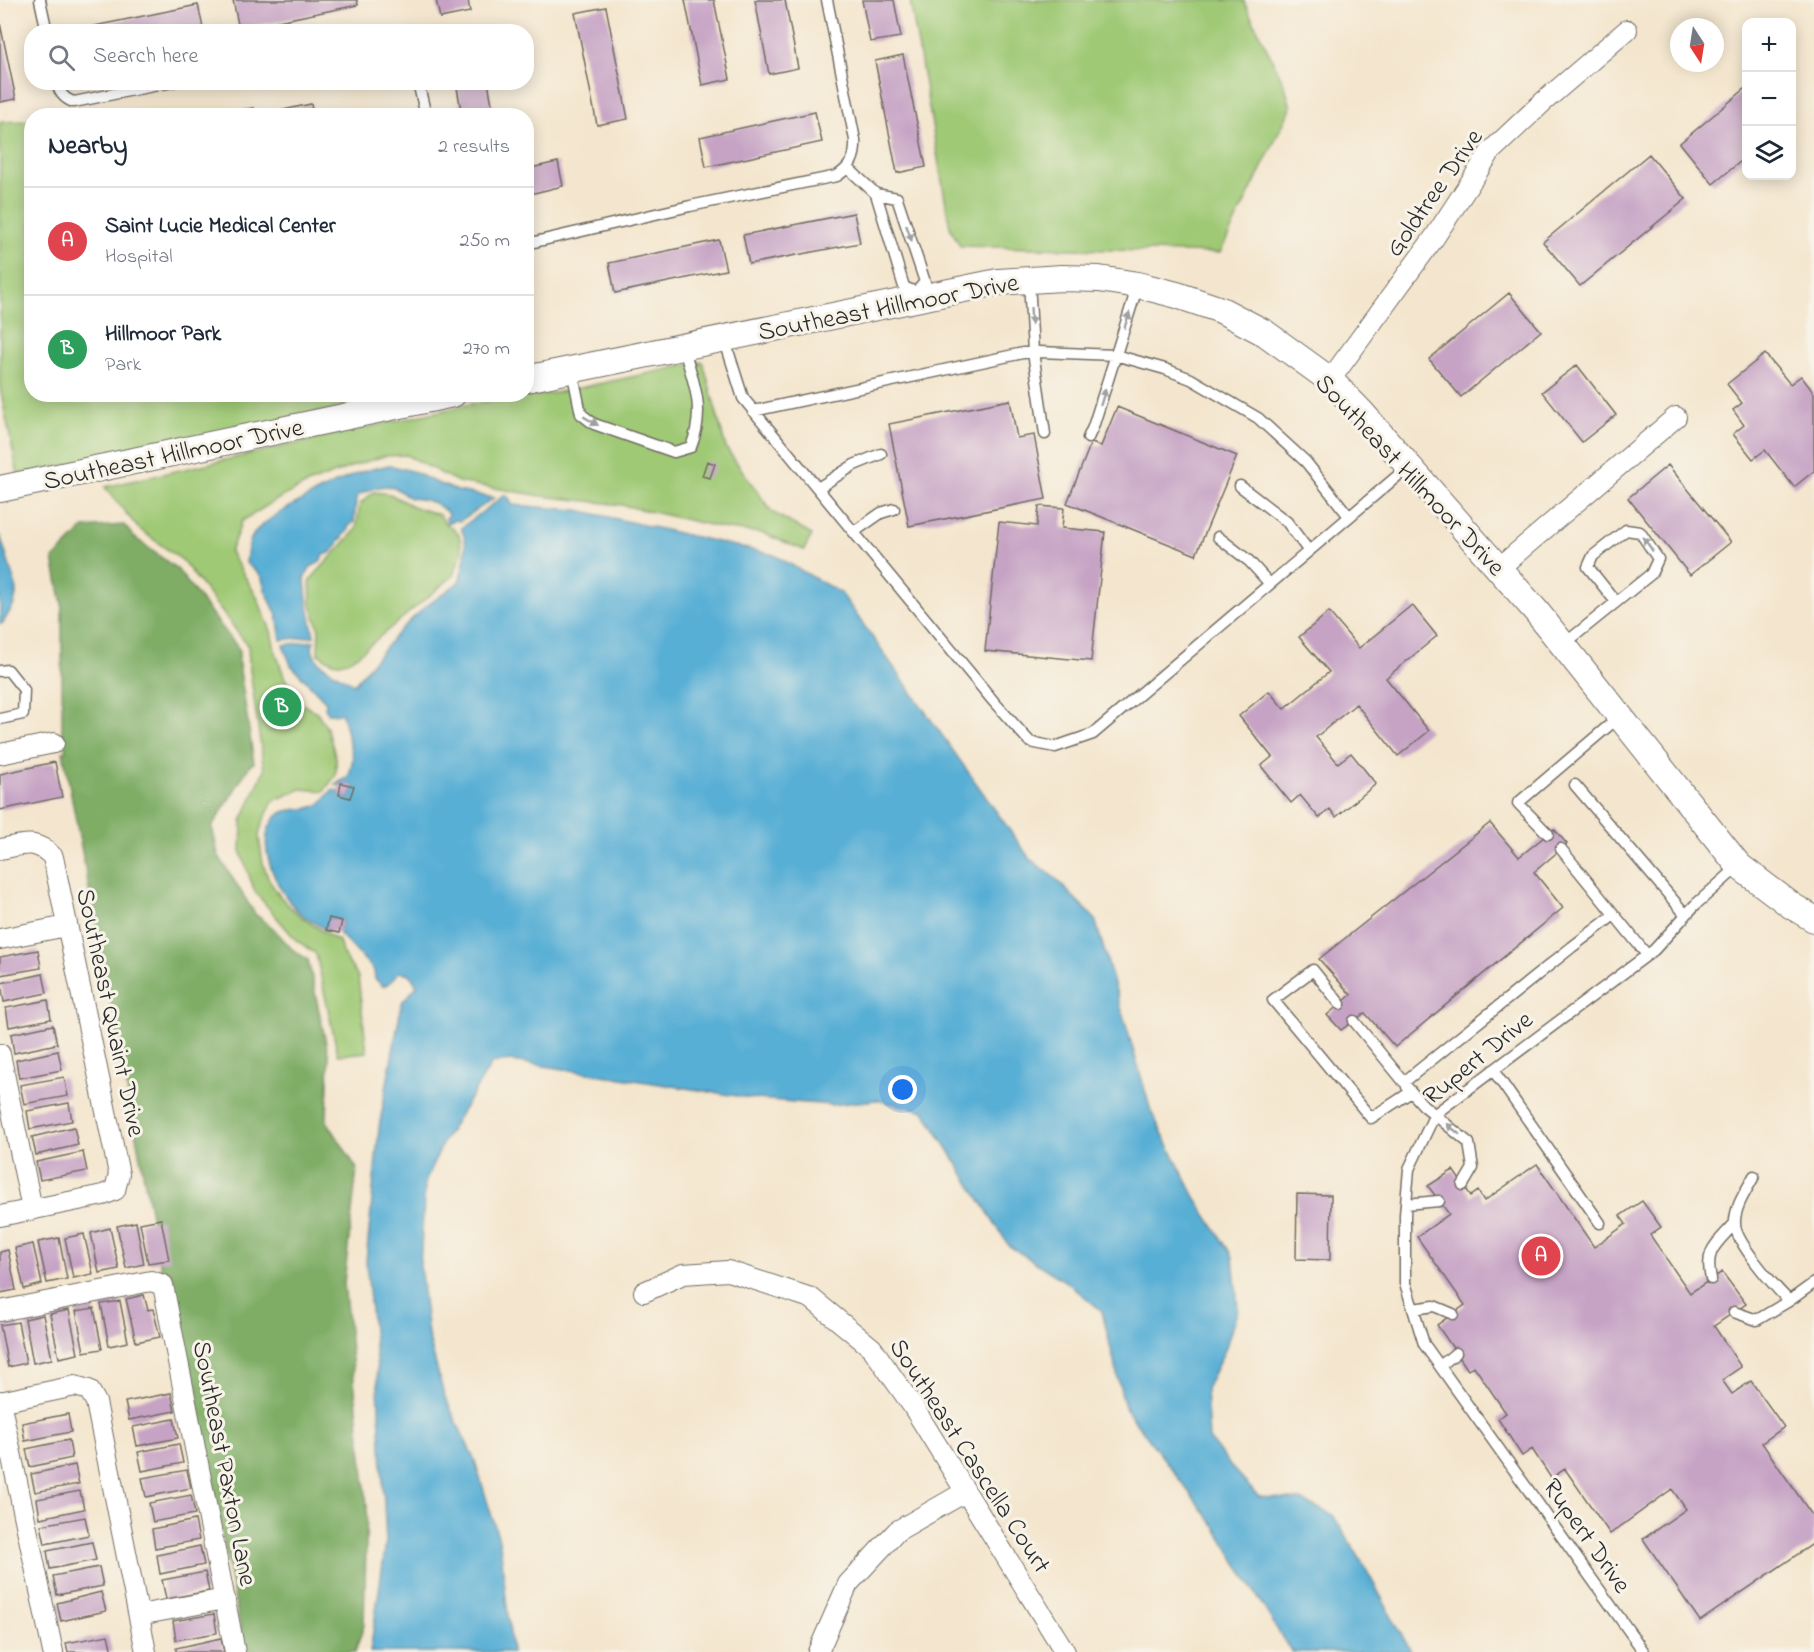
<!DOCTYPE html>
<meta charset="utf-8">
<style>
body{margin:0;font-family:"Indie Flower",sans-serif;background:#f6f6f7;color:#1f2937}
.controls{position:absolute;right:18px;top:18px;display:grid;overflow:hidden;border-radius:12px;box-shadow:0 3px 15px #0003}
.controls button{width:54px;height:54px;display:grid;place-items:center;padding:0;border:0;border-bottom:2px solid #e0e1e3;background:#fff;color:#1f2937;font:30px sans-serif}
.compass{position:absolute;left:1670px;top:18px;width:54px;height:54px;border-radius:50%;background:#fff;box-shadow:0 3px 15px #0003;rotate:168deg}
.you{position:absolute;left:903px;top:1090px;width:21px;height:21px;margin:-15px;border:4px solid #fff;border-radius:50%;background:#1a73e8;box-shadow:0 0 0 9px #1a73e833}
.badge{display:grid;place-items:center;width:39px;height:39px;border-radius:50%;background:#0f766e;color:#fff;font-size:20px;font-weight:700}
.pin{position:absolute;translate:-50% -50%;border:3px solid #fff;box-shadow:0 2px 6px #0006}
.list{margin:0;padding:0;list-style:none}
h2{display:flex;justify-content:space-between;align-items:center;height:78px;margin:0;padding:0 24px;font-size:26px}
h2 small{font-size:20px;font-weight:400;color:#747a83}
.list li{display:grid;grid-template-columns:39px 1fr auto;gap:18px;align-items:center;box-sizing:border-box;height:108px;padding:0 24px;border-top:2px solid #e0e1e3}
.list b{display:block;font-size:22px;white-space:nowrap}
.list p{margin:0;font-size:20px;white-space:nowrap;color:#747a83}
.list em{font-size:20px;font-style:normal;color:#747a83}
.icon{flex:none;width:33px;height:33px;fill:none;stroke:currentColor;stroke-width:2;stroke-linecap:round;stroke-linejoin:round}
.map{position:relative;flex:none;width:1814px;height:1652px;overflow:hidden}
.search{position:absolute;background:#fff;box-shadow:0 3px 15px #0003;left:24px;top:24px;width:510px;height:66px;display:flex;align-items:center;gap:15px;box-sizing:border-box;padding:0 21px;border-radius:24px;color:#747a83;font-size:22px}
.panel{position:absolute;background:#fff;box-shadow:0 3px 15px #0003;left:24px;top:108px;width:510px;height:294px;border-radius:24px}
.map>svg:first-child{display:block}
</style>
<div class="map">
<svg width="1814" height="1652" viewBox="0 0 1814 1652">
<rect width="100%" height="100%" fill="#f7f3e8"/>
<filter id="ink" filterUnits="userSpaceOnUse"><feTurbulence type="fractalNoise" baseFrequency=".0167" numOctaves="2"/><feDisplacementMap in="SourceGraphic" scale="12" xChannelSelector="R" yChannelSelector="G"/><feConvolveMatrix kernelMatrix="1 2 1 2 8 2 1 2 1" color-interpolation-filters="sRGB"/></filter>
<filter id="wash" filterUnits="userSpaceOnUse"><feTurbulence type="fractalNoise" baseFrequency=".008" numOctaves="4" result="noise"/><feDisplacementMap in="SourceGraphic" scale="24" xChannelSelector="R" yChannelSelector="G"/><feGaussianBlur stdDeviation="1.35" result="paint"/><feColorMatrix in="noise" values="0 0 0 0 0 0 0 0 0 0 0 0 0 0 0 0 0 1.4 0 .05"/><feComposite in="paint" operator="in"/></filter>
<g filter="url(#wash)">
<rect width="100%" height="100%" fill="#f4e6ce"/>
<path fill="#9fc975" stroke="#657a50" stroke-width="1.5" d="M910,0H1243L1285,86L1291,108L1220,253L960,246L950,227Z
M31,121L32,394L363,395L362,403L18,475L0,388V122Z
M703,362L726,448L772,512L812,535L804,550L762,533L727,529L622,505L542,496L458,482L406,455L384,456L353,466L305,485L276,500L242,521L230,552L256,595L271,631L275,650L285,679L300,703L317,712L327,728L336,758V775L324,791L301,789L273,801C269,811 262,821 260,831C258,837 260,844 261,850C264,895 304,921 339,941L342,953L358,977L367,1052L338,1055L316,954L296,940L255,892L241,853L242,821L264,770L249,663L248,646L183,561L138,528L105,487L471,404L555,393Z
M374,492L390,494L412,506L440,515L444,522L459,534L462,552L453,576L359,654C341,667 336,665 318,654L319,629L311,605L310,580L356,530L360,504Z"/>
<path fill="#7fad66" stroke="#556c48" stroke-width="1.5" d="M124,525L134,537L177,569L239,649V664L254,763L250,765L212,827L218,855L255,914L273,928L292,949L308,960L329,1057L327,1121L357,1169L344,1283L367,1505L364,1625L355,1652H245L173,1285L174,1278L171,1276L170,1273H162L63,752L66,751L62,734V604L53,559L84,528Z"/>
<path fill="#58afd5" stroke="#426d80" stroke-width="1.5" d="M389,465L415,472L432,481L458,491L494,498L460,521L454,520L447,523L446,518L449,515C437,501 428,500 411,498C405,497 401,490 395,488C383,483 369,490 358,495L356,500L354,522L348,527V531L343,535V538L340,539C337,547 332,554 323,555L320,562L309,568L308,573L305,576C305,597 310,616 314,636L281,640L277,615L266,592L261,576L246,563C247,552 248,542 255,532C268,515 340,480 361,472C370,469 380,467 389,465Z
M505,495L509,498L512,505L578,510L774,555L841,593L1030,859L1055,878L1095,919L1151,1111L1196,1199L1233,1257L1238,1309L1225,1350L1206,1389L1209,1439L1232,1468L1259,1497L1301,1500L1333,1515L1362,1562L1411,1652H1291L1214,1525L1125,1408L1102,1311L1068,1283L1009,1246L924,1111L876,1100L831,1105L756,1099L512,1061L492,1063L443,1142L425,1183L420,1264L428,1335L444,1395L475,1461L500,1543L512,1652H370L386,1542L377,1369L366,1262L379,1127L402,1002L417,986L410,974L399,972L390,983L383,986L375,979L374,970L339,933L342,921L330,918L326,930C319,925 310,921 303,915C280,898 251,842 276,817C287,806 304,812 316,806C322,804 328,795 332,790L339,791V795L350,798L354,786L341,783L340,786L335,785L349,776L353,758L342,714L328,713L325,708L326,702L291,665L283,645L314,641C304,662 340,675 354,684L401,629L425,607L459,582C464,563 470,546 461,528Z
M0,535L17,590L14,604L3,623L0,624Z"/>
<g id="blocks">
<path fill="#c6a3c5" d="M233,0H357L358,5L239,29Z
M436,0H468L470,12L440,18Z
M685,0H714L730,79L702,85Z
M755,0H785L798,68L769,74Z
M862,0H894L901,37L870,42Z
M198,5L204,32H79V29Z
M606,7L628,119L597,125L575,13Z
M0,23L16,99L0,102Z
M903,55L926,167L897,173L875,61Z
M456,82H488L494,116H462Z
M1746,88V157L1713,184L1680,143Z
M311,104L313,116H279L278,111Z
M254,108L255,116H220V114Z
M815,112L822,142L706,167L700,137Z
M1649,154L1686,199L1580,286L1543,242Z
M558,162L563,186L526,195V169Z
M854,213L860,243L749,264L743,235Z
M719,240L726,270L615,293L609,263Z
M1509,293L1541,331L1461,397L1429,359Z
M1765,354L1790,384L1801,376L1814,393V471L1794,487L1765,450L1753,459L1733,434L1744,425L1733,410L1742,403L1727,384Z
M1577,365L1616,415L1582,442L1542,392Z
M1010,400L1017,438L1034,435L1046,499L909,526L889,424Z
M1117,407L1237,456L1196,555L1067,503L1091,443L1101,446Z
M707,461L715,464L710,478L702,476Z
M1668,465L1731,542L1690,575L1628,498Z
M1039,506L1064,508L1062,528L1105,532L1091,661L985,651L999,522L1037,526Z
M1412,605L1437,636L1386,678L1429,731L1398,756L1356,704L1316,737L1338,763L1351,753L1376,784L1336,817L1330,809L1319,818L1300,795L1291,803L1261,766L1272,757L1239,716L1269,691L1284,709L1329,672L1299,637L1329,612L1359,648Z
M55,762L62,797L0,810V774Z
M341,783L354,786L350,798L339,795Z
M1490,823L1519,857L1554,829L1567,844L1534,872L1563,908L1395,1047L1365,1013L1341,1030L1327,1015L1351,995L1319,959Z
M329,918L342,921L339,933L326,930Z
M38,950L41,968L0,975V957Z
M43,974L47,993L4,1002L1,983Z
M48,1000L51,1019L9,1027L6,1008Z
M53,1025L57,1044L14,1053L11,1034Z
M58,1051L62,1070L19,1078L16,1060Z
M64,1077L68,1096L24,1104L20,1085Z
M69,1103L72,1121L30,1129L27,1111Z
M74,1127L78,1145L36,1155L32,1137Z
M83,1152L87,1171L40,1180L36,1162Z
M1537,1164L1594,1247L1626,1224L1620,1216L1642,1201L1661,1227L1650,1235L1690,1293L1722,1272L1746,1304L1714,1326L1741,1367L1722,1380L1732,1394L1751,1381L1784,1427L1762,1443L1814,1518V1543L1700,1621L1643,1539L1686,1509L1672,1489L1610,1534L1565,1469L1551,1478L1532,1449L1522,1456L1498,1419L1506,1413L1474,1366L1468,1370L1437,1325L1465,1305L1417,1237L1449,1214L1428,1186L1453,1170L1471,1196L1478,1191L1484,1201Z
M1297,1194L1331,1195L1330,1260L1296,1259Z
M161,1219L169,1260L148,1263L140,1223Z
M136,1222L144,1264L126,1268L117,1226Z
M110,1228L119,1269L99,1273L91,1233Z
M84,1234L93,1274L73,1278L65,1238Z
M59,1238L67,1279L47,1283L38,1242Z
M33,1244L42,1284L24,1289L15,1248Z
M8,1250L16,1290L0,1293V1252Z
M144,1295L148,1310L153,1309L160,1337L136,1342L126,1299Z
M120,1301L128,1342L109,1346L101,1304Z
M94,1308L102,1349L84,1352L76,1311Z
M69,1310L78,1354L59,1358L50,1314Z
M43,1315L52,1359L33,1363L25,1319Z
M18,1322L26,1363L8,1367L0,1325Z
M171,1393L175,1411L129,1420L125,1402Z
M68,1414L71,1432L25,1441L22,1423Z
M174,1419L178,1438L137,1446L133,1427Z
M69,1440L72,1458L30,1467L26,1449Z
M179,1444L183,1463L142,1471L138,1452Z
M75,1465L79,1484L35,1492L31,1474Z
M187,1470L191,1488L146,1497L142,1478Z
M80,1491L84,1509L40,1518L37,1499Z
M191,1495L195,1514L153,1522L149,1503Z
M85,1517L89,1535L45,1544L41,1525Z
M195,1520L199,1540L155,1548L152,1529Z
M92,1542L96,1560L50,1569L47,1551Z
M200,1546L204,1565L160,1574L157,1555Z
M99,1567L103,1586L57,1595L53,1576Z
M205,1572L209,1591L166,1599L162,1580Z
M101,1592L106,1611L61,1621L57,1603Z
M214,1614L217,1633L176,1640L173,1621Z
M108,1635L112,1652H68L66,1643Z
M221,1638L224,1652H176V1648Z"/>
</g>
</g>
<g filter="url(#ink)">
<use href="#blocks" fill-opacity="0" stroke="#716c64" stroke-width="1.5"/>
<g fill="none" stroke-linecap="round" stroke-linejoin="round">
<defs>
<path id="service" d="M40,0L47,32
M57,82C59,93 64,99 74,102L173,82
M418,82L426,116
M848,168L876,194L904,287L916,292
M876,194L897,198L925,282L916,292
M526,244L690,206L837,176C851,167 856,157 855,140L827,0
M1029,280L1033,352L1045,434
M724,338L743,398L994,702L1030,742L1055,747L1093,734L1408,467
M572,370L581,414L594,424L674,452L691,447C706,408 694,384 683,346
M753,411L1023,353L1039,352L1115,355L1165,369L1191,379L1258,418L1306,462L1348,515
M1088,438L1093,427L1138,285
M1240,486L1287,522L1308,550
M818,488L854,465L881,454
M854,532L881,513L894,509
M1218,537L1249,561L1269,583
M1563,645L1651,574L1658,559L1640,532L1626,530L1593,556L1588,567L1616,602
M0,671L8,670L24,690L23,714L0,719
M1575,785L1686,915
M1548,834L1518,803L1619,717
M1561,849L1647,955
M1340,1004L1313,970L1273,1000L1371,1118L1411,1092
M1354,1021L1404,1082L1572,947L1614,915
M1493,1070L1600,1223
M1407,1087L1423,1105L1469,1143L1473,1168L1463,1185
M1754,1176C1747,1190 1734,1207 1735,1224C1735,1242 1776,1288 1789,1301L1814,1283
M1406,1204L1439,1201
M1711,1279C1704,1249 1717,1244 1735,1223
M1413,1309L1434,1306L1453,1314
M1734,1312L1757,1320L1789,1301
M1440,1366L1456,1353
M1644,1652L1424,1344L1405,1283V1215L1409,1169L1435,1114L1654,950L1695,905L1739,866"/>
<path id="minor" d="M1330,380L1434,238L1491,151L1543,102L1627,30
M1499,568L1676,417
M0,754L54,743
M0,849C23,845 35,838 53,857L119,1174L115,1190L103,1195L0,1216
M0,939L67,926
M0,1054L32,1209
M644,1292L683,1274L728,1271L811,1298L872,1348L912,1405L1065,1652
M0,1311L151,1281L163,1285L235,1652
M0,1401L53,1652
M0,1402L75,1386L89,1390L96,1402L146,1652
M139,1615L225,1599
M818,1652L848,1584L897,1531L965,1492"/>
<path id="tertiary" d="M526,379L998,282L1062,278L1099,279L1138,285L1177,295L1221,310L1265,333L1330,380L1362,413L1536,611L1739,866L1792,906L1814,919
M0,489L453,394"/>
</defs>
<use href="#service" stroke="#716c64" stroke-width="13"/>
<use href="#minor" stroke="#716c64" stroke-width="22"/>
<use href="#tertiary" stroke="#716c64" stroke-width="28"/>
<use href="#service" stroke="#fff" stroke-width="10"/>
<use href="#minor" stroke="#fff" stroke-width="20"/>
<use href="#tertiary" stroke="#fff" stroke-width="26"/>
</g>
<defs><path id="oneway-solid" d="M-6-.8H1V-3.2L6.5 0L1 3.2V.8H-6Z" transform="scale(1.5)"/></defs>
<g fill="#a0a0a0">
<use href="#oneway-solid" transform="translate(909 233) rotate(71)"/>
<use href="#oneway-solid" transform="translate(1031 316) rotate(87)"/>
<use href="#oneway-solid" transform="translate(1127 320) rotate(-72)"/>
<use href="#oneway-solid" transform="translate(1103 397) rotate(-73)"/>
<use href="#oneway-solid" transform="translate(591 421) rotate(31)"/>
<use href="#oneway-solid" transform="translate(1648 544) rotate(-124)"/>
<use href="#oneway-solid" transform="translate(1453 1129) rotate(-141)"/>
</g>
</g>
<g text-anchor="middle" stroke-width="6" stroke-linejoin="round" paint-order="stroke">
<g font-size="26" fill="#2b2b2b" stroke="#f7f3e8">
<text transform="translate(1433 192) rotate(-55)" y="9">Goldtree Drive</text>
<text transform="translate(888 306) rotate(-11)" y="9">Southeast Hillmoor Drive</text>
<text transform="translate(173 453) rotate(-12)" y="9">Southeast Hillmoor Drive</text>
<text transform="translate(1411 474) rotate(47)" y="9">Southeast Hillmoor Drive</text>
<text transform="translate(112 1012) rotate(78)" y="9">Southeast Quaint Drive</text>
<text transform="translate(1477 1057) rotate(-39)" y="9">Rupert Drive</text>
<text transform="translate(971 1455) rotate(57)" y="9">Southeast Cascella Court</text>
<text transform="translate(226 1463) rotate(79)" y="9">Southeast Paxton Lane</text>
<text transform="translate(1588 1535) rotate(55)" y="9">Rupert Drive</text>
</g>
</g>
</svg>
<div class="controls">
<button>+</button>
<button>−</button>
<button><svg class="icon" aria-label="layers" viewBox="0 0 24 24"><path d="M12 4l9 5-9 5-9-5zM3 14l9 5 9-5"/></svg></button>
</div>
<svg class="compass" viewBox="-18 -18 36 36"><path d="M0-13l5 13h-10z" fill="#e53935"/><path d="M0 13l5-13h-10z" fill="#747a83"/></svg>
<div class="you"></div>
<div class="pin badge" style="left:1541px;top:1256px;background:#e0444e">A</div>
<div class="pin badge" style="left:282px;top:707px;background:#2e9e5b">B</div>
<div class="search"><svg class="icon" aria-label="search" viewBox="0 0 24 24"><circle cx="10" cy="10" r="6"/><path d="M15 15l6 6"/></svg>Search here</div>
<section class="panel">
<h2>Nearby<small>2 results</small></h2>
<ul class="list">
<li><span class="badge" style="background:#e0444e">A</span><div><b>Saint Lucie Medical Center</b><p>Hospital</p></div><em>250 m</em></li>
<li><span class="badge" style="background:#2e9e5b">B</span><div><b>Hillmoor Park</b><p>Park</p></div><em>270 m</em></li>
</ul>
</section>
</div>
